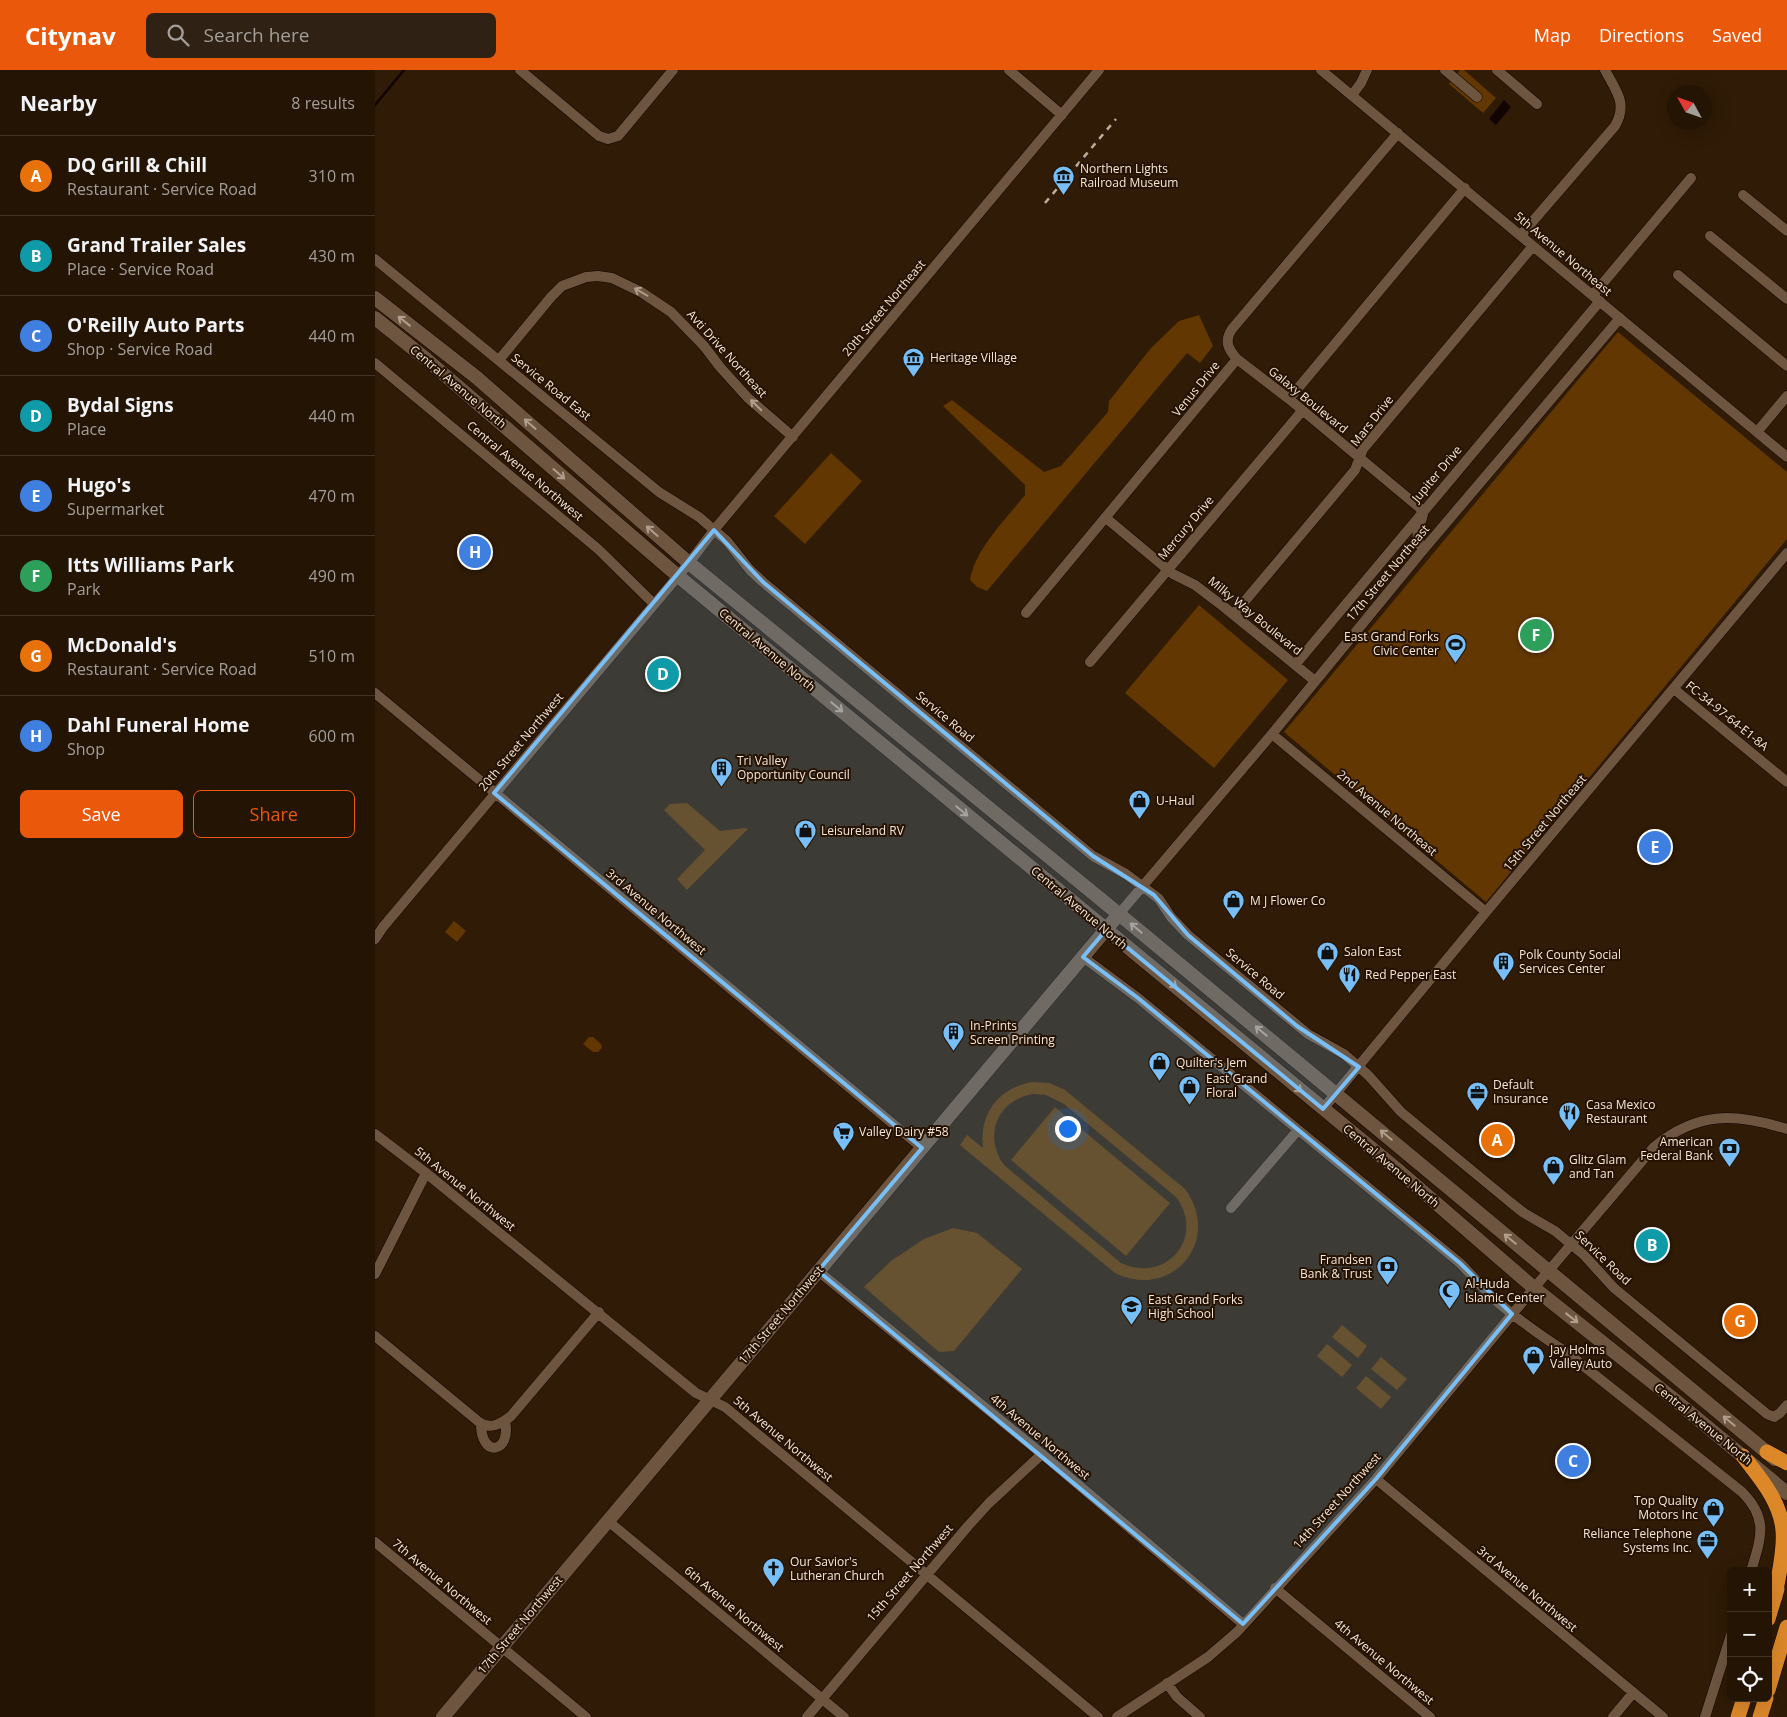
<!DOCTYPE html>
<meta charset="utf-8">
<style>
body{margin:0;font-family:"Open Sans",sans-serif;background:#2f2113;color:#f1f3f6}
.controls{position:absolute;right:15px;bottom:15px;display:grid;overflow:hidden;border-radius:8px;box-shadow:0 5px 20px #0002}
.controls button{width:45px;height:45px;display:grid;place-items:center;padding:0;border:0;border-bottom:1px solid #403326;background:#231404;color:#f1f3f6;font:25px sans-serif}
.compass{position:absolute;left:1292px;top:15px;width:45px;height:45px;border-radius:50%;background:#231404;box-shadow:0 5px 20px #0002;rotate:310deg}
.you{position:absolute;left:692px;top:1058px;width:18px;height:18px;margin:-12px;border:4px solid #fff;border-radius:50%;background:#1a73e8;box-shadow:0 0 0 8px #1a73e833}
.badge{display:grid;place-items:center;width:32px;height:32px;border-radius:50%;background:#ea580c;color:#fff;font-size:16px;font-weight:700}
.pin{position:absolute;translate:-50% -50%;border:2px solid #fff;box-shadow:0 1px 5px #0006}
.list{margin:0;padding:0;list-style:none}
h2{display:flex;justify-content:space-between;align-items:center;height:65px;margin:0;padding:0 20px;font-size:21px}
h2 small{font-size:16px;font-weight:400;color:#a39e9a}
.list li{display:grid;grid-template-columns:32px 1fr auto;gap:15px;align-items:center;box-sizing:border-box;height:80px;padding:0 20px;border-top:1px solid #403326}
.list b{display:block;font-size:19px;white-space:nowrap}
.list p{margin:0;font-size:16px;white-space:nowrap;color:#a39e9a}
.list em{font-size:16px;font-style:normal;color:#a39e9a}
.actions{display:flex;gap:10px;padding:15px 20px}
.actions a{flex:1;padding:11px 0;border:1px solid #ea580c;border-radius:8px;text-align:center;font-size:18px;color:#ea580c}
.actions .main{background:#ea580c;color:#fff}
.icon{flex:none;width:28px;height:28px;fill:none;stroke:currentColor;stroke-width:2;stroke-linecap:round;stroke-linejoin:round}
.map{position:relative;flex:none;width:1412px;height:1647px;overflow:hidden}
header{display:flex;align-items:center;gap:30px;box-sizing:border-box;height:70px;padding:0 25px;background:#ea580c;color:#fff}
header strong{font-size:24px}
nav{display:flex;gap:28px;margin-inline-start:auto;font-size:18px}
.search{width:350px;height:45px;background:#2f2113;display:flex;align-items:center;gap:12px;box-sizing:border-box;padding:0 18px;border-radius:8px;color:#a39e9a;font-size:19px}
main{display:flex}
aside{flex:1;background:#231404}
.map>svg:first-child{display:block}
</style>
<header>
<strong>Citynav</strong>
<div class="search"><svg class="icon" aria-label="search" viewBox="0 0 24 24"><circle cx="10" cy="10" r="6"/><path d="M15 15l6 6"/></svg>Search here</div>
<nav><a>Map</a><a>Directions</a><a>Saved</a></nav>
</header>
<main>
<aside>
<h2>Nearby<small>8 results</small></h2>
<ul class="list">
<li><span class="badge" style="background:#e8710a">A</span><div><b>DQ Grill &amp; Chill</b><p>Restaurant · Service Road</p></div><em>310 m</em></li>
<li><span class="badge" style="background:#0f9aa8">B</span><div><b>Grand Trailer Sales</b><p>Place · Service Road</p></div><em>430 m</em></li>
<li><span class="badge" style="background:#3f7fe0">C</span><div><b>O'Reilly Auto Parts</b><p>Shop · Service Road</p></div><em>440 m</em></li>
<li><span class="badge" style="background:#0f9aa8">D</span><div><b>Bydal Signs</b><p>Place</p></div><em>440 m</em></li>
<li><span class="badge" style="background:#3f7fe0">E</span><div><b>Hugo's</b><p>Supermarket</p></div><em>470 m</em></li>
<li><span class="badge" style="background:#2e9e5b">F</span><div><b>Itts Williams Park</b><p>Park</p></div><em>490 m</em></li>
<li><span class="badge" style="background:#e8710a">G</span><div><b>McDonald's</b><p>Restaurant · Service Road</p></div><em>510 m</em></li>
<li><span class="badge" style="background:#3f7fe0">H</span><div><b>Dahl Funeral Home</b><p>Shop</p></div><em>600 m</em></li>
</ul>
<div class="actions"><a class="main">Save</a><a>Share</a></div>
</aside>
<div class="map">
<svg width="1412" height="1647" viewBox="0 0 1412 1647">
<rect width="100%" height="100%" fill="#2f1b06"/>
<path fill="#623701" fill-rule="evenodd" d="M1085,0H1089L1121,28L1108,43L1074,14Z
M824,245L838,276L825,293L812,283L612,521L602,517L595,510C600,479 631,449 650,425V415L568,336L577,330L669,402L686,396L733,342L734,331L776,278L804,251Z
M1243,262L1412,402V469L1111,832L909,662Z
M456,383L487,411L430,474L399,446Z
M824,535L913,610L839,698L750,623Z
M312,733L345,761L370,758L373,759L312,820L302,809L330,780L289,740L295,734Z
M79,851L91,861L82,872L70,862Z
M214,967H218L226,974L227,978L223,982H218L208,974Z
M657,1012L674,1013L690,1020L810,1119C848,1170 797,1231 740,1203L585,1075L592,1065L608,1078C604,1044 623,1018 657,1012ZM658,1024L671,1025L689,1034L801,1127C831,1167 791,1214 746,1193L629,1095C608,1066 622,1030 658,1024Z
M680,1037L795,1133L751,1186L636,1090Z
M578,1158L602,1163L647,1199L579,1281L564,1282L489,1217L516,1191L549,1169Z
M967,1255L992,1276L983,1288L957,1267Z
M952,1274L977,1295L967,1307L942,1286Z
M1006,1287L1032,1309L1022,1320L996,1299Z
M991,1306L1016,1327L1006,1339L981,1318Z"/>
<path fill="#120400" d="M1129,30L1136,37L1121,55L1114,49Z"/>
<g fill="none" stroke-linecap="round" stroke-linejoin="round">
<path stroke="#120400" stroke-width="2.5" d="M0,35L29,0"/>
<defs>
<path id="street" d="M145,0L224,66L233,69L243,66L298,0
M634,0L687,45
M946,0L1412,387
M1070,0L1102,27
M1122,0L1162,34
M977,25L986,13L992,0
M1368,125L1412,161
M1146,165L1240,56C1253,33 1241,21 1230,0
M1335,166L1412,229
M0,189L284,422L324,447L339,460L352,471L375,500L388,512L718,786L751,804L779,825L784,829L796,847L813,865L933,964L969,984L984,997L994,1006L1026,1042L1135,1132L1149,1143L1180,1161L1209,1185L1239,1218L1392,1344L1399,1347L1405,1343L1412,1335
M1303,205L1412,296
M1218,225L1316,108
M862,289L914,329L1045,438L1048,444C1044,461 1038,463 1048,480
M124,290L176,227L187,216L211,207L223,206L237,208L266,222L296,242L329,276L345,297L373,328L418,367
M0,293L223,479L279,534
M914,329L1090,118
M1382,362L1412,326
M731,448L798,504L820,515L849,537L940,611
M651,543L862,289C853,279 849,271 857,259L1023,63
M859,544L980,400L988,379L1158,176
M715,592L927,341
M920,595L1225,231
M1299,619L1412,712
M0,623L547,1078
M897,664L1111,842
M744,844L897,664L1048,480L1245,248
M0,869L8,857L314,493L339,460L724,0
M708,887L763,928L1085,1193C1096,1204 1106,1216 1117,1227C1140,1248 1165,1265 1191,1282L1367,1422C1394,1449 1386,1468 1376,1501
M948,1039L1111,842L1412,483
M0,1064L51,1103L321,1323L350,1337L723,1647
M856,1138L923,1060
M443,1201L667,1384L868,1554
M0,1204L51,1103
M0,1266L104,1352C115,1360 126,1354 136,1346L224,1242
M106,1354C106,1389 137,1383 130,1351
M1001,1409L1288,1647
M233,1451L469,1647
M0,1472L211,1647
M900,1518L1055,1647
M792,1613L802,1627L825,1647
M432,1647L593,1456L614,1433L667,1384
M742,1647L833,1587L862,1562L1001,1409L1159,1218L1279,1077C1323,1041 1360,1043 1412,1059
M1238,1647L1258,1623
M1330,1647L1356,1565"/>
<path id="secondary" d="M0,228L101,307L314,493L756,854L1400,1389
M0,248L51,289L303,506L1024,1101L1159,1218L1301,1331L1412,1423
M68,1647L744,844"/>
<path id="highway" d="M1392,1382L1412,1393
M1368,1386C1385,1408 1406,1432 1408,1461C1410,1482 1403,1506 1400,1527
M1393,1549L1402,1519
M1393,1620L1412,1557
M1363,1647L1369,1628
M1385,1647L1391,1628"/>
</defs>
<use href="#street" stroke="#160500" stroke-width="11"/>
<use href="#secondary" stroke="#160500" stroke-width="15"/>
<use href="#highway" stroke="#160500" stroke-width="16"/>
<use href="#street" stroke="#6d5540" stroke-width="10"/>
<use href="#secondary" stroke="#6d5540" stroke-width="14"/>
<use href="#highway" stroke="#dc8829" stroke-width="15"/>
<path stroke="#bcad9d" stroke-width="2.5" stroke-dasharray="6 6" stroke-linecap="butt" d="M670,133L741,49"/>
</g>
<defs><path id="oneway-shaft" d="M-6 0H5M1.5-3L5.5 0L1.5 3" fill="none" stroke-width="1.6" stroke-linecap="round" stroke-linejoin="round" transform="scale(1.25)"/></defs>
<g stroke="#b19e8d">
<use href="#oneway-shaft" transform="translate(266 222) rotate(-150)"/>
<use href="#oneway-shaft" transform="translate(29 251) rotate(-142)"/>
<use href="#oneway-shaft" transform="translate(381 335) rotate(-136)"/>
<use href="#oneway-shaft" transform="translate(155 354) rotate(-139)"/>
<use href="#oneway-shaft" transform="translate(184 404) rotate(41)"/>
<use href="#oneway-shaft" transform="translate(277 461) rotate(-139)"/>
<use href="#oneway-shaft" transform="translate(462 637) rotate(40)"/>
<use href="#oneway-shaft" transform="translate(587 741) rotate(40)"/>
<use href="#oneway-shaft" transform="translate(761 858) rotate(-140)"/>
<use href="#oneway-shaft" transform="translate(796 913) rotate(40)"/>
<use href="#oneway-shaft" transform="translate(886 961) rotate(-140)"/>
<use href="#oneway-shaft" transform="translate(921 1017) rotate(40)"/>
<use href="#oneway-shaft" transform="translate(1011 1065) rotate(-140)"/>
<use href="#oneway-shaft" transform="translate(1135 1169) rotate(-140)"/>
<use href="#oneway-shaft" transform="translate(1197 1248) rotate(38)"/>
<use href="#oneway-shaft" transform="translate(1354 1351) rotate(-140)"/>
</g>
<path fill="#78bff7" fill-opacity="0.2" stroke="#78bff7" stroke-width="4" stroke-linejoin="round" d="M339,460L388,512L718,786L779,825L813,865L922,956L984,997L948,1039L731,860L708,887L763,928L1085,1193L1137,1244L1001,1409L868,1554L443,1201L547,1078L119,723Z"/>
<defs>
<symbol id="museum-pin" viewBox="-11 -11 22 30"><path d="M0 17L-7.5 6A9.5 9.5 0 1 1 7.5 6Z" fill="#78bff7" stroke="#251200"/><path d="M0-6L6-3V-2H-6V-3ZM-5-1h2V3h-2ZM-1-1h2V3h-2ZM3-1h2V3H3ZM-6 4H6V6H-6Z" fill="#111"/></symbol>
<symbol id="stadium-pin" viewBox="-11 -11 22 30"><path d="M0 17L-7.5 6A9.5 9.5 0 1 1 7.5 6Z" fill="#78bff7" stroke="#251200"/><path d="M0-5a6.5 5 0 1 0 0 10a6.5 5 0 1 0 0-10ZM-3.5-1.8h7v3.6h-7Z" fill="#111"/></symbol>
<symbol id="building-pin" viewBox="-11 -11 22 30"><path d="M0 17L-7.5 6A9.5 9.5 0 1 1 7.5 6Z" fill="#78bff7" stroke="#251200"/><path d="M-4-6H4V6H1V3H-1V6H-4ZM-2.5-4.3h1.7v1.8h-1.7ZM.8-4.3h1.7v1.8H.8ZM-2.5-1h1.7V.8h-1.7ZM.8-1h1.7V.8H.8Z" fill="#111"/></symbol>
<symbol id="shop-pin" viewBox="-11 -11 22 30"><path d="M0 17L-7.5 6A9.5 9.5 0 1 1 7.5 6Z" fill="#78bff7" stroke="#251200"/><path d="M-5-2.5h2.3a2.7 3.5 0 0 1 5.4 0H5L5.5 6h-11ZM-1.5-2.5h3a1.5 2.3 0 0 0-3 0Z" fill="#111"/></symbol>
<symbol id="restaurant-pin" viewBox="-11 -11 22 30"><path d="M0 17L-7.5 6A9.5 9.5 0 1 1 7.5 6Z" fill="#78bff7" stroke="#251200"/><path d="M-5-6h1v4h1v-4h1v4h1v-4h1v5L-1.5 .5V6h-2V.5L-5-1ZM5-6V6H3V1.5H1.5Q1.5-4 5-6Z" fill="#111"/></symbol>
<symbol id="office-pin" viewBox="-11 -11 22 30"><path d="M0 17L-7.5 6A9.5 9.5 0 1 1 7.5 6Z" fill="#78bff7" stroke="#251200"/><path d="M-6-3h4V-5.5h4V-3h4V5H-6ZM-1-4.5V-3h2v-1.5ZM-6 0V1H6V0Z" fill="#111"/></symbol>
<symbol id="supermarket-pin" viewBox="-11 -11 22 30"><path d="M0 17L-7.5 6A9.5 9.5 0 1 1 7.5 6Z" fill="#78bff7" stroke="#251200"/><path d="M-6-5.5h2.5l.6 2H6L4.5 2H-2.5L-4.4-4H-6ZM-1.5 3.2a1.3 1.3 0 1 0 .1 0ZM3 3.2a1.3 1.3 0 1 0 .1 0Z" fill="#111"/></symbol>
<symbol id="bank-pin" viewBox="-11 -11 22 30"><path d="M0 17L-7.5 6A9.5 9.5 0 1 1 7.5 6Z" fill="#78bff7" stroke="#251200"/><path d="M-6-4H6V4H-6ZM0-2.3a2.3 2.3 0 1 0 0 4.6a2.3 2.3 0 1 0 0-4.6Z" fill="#111"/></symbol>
<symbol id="mosque-pin" viewBox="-11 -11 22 30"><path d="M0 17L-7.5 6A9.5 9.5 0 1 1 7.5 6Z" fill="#78bff7" stroke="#251200"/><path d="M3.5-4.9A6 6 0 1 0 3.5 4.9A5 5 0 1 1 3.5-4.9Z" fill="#111"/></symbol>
<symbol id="school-pin" viewBox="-11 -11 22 30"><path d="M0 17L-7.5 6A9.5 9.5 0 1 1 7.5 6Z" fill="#78bff7" stroke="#251200"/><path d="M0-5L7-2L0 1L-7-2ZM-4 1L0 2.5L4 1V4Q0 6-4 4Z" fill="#111"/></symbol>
<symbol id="church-pin" viewBox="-11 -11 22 30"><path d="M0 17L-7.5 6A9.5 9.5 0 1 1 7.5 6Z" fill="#78bff7" stroke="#251200"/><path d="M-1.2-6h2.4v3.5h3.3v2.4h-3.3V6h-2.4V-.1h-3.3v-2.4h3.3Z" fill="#111"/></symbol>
</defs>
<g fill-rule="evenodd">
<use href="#museum-pin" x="676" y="94" width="25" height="34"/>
<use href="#museum-pin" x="526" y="276" width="25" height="34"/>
<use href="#stadium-pin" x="1068" y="562" width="25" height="34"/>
<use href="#building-pin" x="334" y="686" width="25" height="34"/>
<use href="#shop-pin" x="752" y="718" width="25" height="34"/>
<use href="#shop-pin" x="418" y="748" width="25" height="34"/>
<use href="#shop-pin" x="846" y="818" width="25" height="34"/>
<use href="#shop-pin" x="940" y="870" width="25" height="34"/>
<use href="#building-pin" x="1116" y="880" width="25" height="34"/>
<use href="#restaurant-pin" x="962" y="892" width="25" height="34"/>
<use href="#building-pin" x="566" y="950" width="25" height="34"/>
<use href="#shop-pin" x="772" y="980" width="25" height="34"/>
<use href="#shop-pin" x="802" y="1004" width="25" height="34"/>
<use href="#office-pin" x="1090" y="1010" width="25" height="34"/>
<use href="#restaurant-pin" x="1182" y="1030" width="25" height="34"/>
<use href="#supermarket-pin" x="456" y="1050" width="25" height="34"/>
<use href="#bank-pin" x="1342" y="1066" width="25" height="34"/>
<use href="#shop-pin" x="1166" y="1084" width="25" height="34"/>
<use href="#bank-pin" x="1000" y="1184" width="25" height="34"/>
<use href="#mosque-pin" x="1062" y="1208" width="25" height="34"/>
<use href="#school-pin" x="744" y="1224" width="25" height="34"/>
<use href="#shop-pin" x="1146" y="1274" width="25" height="34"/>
<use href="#shop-pin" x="1326" y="1426" width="25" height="34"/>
<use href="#office-pin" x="1320" y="1458" width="25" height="34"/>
<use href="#church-pin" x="386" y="1486" width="25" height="34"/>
</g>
<g text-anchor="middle" stroke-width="4" stroke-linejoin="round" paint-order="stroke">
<g font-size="12" fill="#f5e7da" stroke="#251200" text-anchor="start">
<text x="705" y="103">Northern Lights<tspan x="705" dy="14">Railroad Museum</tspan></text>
<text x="555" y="292">Heritage Village</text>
<text x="1064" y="571" text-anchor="end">East Grand Forks<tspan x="1064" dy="14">Civic Center</tspan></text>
<text x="362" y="695">Tri Valley<tspan x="362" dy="14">Opportunity Council</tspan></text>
<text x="781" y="735">U-Haul</text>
<text x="446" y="765">Leisureland RV</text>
<text x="875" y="835">M J Flower Co</text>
<text x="969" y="886">Salon East</text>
<text x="1144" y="889">Polk County Social<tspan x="1144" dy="14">Services Center</tspan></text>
<text x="990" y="909">Red Pepper East</text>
<text x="595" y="960">In-Prints<tspan x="595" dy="14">Screen Printing</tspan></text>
<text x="801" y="997">Quilter's Jem</text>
<text x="831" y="1013">East Grand<tspan x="831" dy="14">Floral</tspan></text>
<text x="1118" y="1019">Default<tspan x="1118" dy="14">Insurance</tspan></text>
<text x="1211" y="1039">Casa Mexico<tspan x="1211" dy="14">Restaurant</tspan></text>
<text x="484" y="1066">Valley Dairy #58</text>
<text x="1338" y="1076" text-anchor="end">American<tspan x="1338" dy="14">Federal Bank</tspan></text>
<text x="1194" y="1094">Glitz Glam<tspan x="1194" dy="14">and Tan</tspan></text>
<text x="997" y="1194" text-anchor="end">Frandsen<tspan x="997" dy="14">Bank &amp; Trust</tspan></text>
<text x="1090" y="1218">Al-Huda<tspan x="1090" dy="14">Islamic Center</tspan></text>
<text x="773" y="1234">East Grand Forks<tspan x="773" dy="14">High School</tspan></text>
<text x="1175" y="1284">Jay Holms<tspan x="1175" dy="14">Valley Auto</tspan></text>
<text x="1323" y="1435" text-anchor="end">Top Quality<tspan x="1323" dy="14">Motors Inc</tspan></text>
<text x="1317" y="1468" text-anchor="end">Reliance Telephone<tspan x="1317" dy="14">Systems Inc.</tspan></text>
<text x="415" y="1496">Our Savior's<tspan x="415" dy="14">Lutheran Church</tspan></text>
</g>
<g font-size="12" fill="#f5e7da" stroke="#251200">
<text transform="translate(1188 184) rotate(40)" y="4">5th Avenue Northeast</text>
<text transform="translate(509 238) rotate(-50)" y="4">20th Street Northeast</text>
<text transform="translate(352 284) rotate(48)" y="4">Avti Drive Northeast</text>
<text transform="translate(83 317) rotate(40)" y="4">Central Avenue North</text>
<text transform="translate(176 317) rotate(39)" y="4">Service Road East</text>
<text transform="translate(821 319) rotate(-51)" y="4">Venus Drive</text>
<text transform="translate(933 330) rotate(39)" y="4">Galaxy Boulevard</text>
<text transform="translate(997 351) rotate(-52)" y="4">Mars Drive</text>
<text transform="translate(150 401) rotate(40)" y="4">Central Avenue Northwest</text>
<text transform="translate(1062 404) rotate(-50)" y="4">Jupiter Drive</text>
<text transform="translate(811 458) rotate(-50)" y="4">Mercury Drive</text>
<text transform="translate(1013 503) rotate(-50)" y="4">17th Street Northeast</text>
<text transform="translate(880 546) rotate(39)" y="4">Milky Way Boulevard</text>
<text transform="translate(392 580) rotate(40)" y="4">Central Avenue North</text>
<text transform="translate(1352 646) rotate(39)" y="4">FC-34-97-64-E1-8A</text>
<text transform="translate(570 647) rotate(40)" y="4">Service Road</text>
<text transform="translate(146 672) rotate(-50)" y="4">20th Street Northwest</text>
<text transform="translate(1012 743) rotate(40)" y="4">2nd Avenue Northeast</text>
<text transform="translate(1170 753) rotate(-50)" y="4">15th Street Northeast</text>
<text transform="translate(704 838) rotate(40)" y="4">Central Avenue North</text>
<text transform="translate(281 842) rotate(40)" y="4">3rd Avenue Northwest</text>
<text transform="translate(880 904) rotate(40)" y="4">Service Road</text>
<text transform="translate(1016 1096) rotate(40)" y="4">Central Avenue North</text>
<text transform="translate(90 1119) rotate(39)" y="4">5th Avenue Northwest</text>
<text transform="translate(1228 1188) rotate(44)" y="4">Service Road</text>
<text transform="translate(406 1245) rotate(-50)" y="4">17th Street Northwest</text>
<text transform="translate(1328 1354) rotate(39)" y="4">Central Avenue North</text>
<text transform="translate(665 1367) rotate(40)" y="4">4th Avenue Northwest</text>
<text transform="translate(408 1369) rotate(40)" y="4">5th Avenue Northwest</text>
<text transform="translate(962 1431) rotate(-48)" y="4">14th Street Northwest</text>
<text transform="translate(535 1503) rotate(-49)" y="4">15th Street Northwest</text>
<text transform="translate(67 1512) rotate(40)" y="4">7th Avenue Northwest</text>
<text transform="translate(1152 1519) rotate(40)" y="4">3rd Avenue Northwest</text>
<text transform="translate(359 1539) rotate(40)" y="4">6th Avenue Northwest</text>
<text transform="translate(145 1555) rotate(-50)" y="4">17th Street Northwest</text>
<text transform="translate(1009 1592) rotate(40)" y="4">4th Avenue Northwest</text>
</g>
</g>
</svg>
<div class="controls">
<button>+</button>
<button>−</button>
<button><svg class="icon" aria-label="locate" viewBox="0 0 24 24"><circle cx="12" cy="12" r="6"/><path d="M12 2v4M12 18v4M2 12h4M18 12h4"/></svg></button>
</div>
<svg class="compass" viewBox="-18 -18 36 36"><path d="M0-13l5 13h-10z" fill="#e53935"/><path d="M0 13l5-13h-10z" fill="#a39e9a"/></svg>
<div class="you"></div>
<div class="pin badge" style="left:1122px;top:1070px;background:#e8710a">A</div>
<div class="pin badge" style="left:1277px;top:1175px;background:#0f9aa8">B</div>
<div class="pin badge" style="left:1198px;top:1391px;background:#3f7fe0">C</div>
<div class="pin badge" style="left:288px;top:604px;background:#0f9aa8">D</div>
<div class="pin badge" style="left:1280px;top:777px;background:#3f7fe0">E</div>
<div class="pin badge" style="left:1161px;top:565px;background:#2e9e5b">F</div>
<div class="pin badge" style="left:1365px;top:1251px;background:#e8710a">G</div>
<div class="pin badge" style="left:100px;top:482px;background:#3f7fe0">H</div>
</div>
</main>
